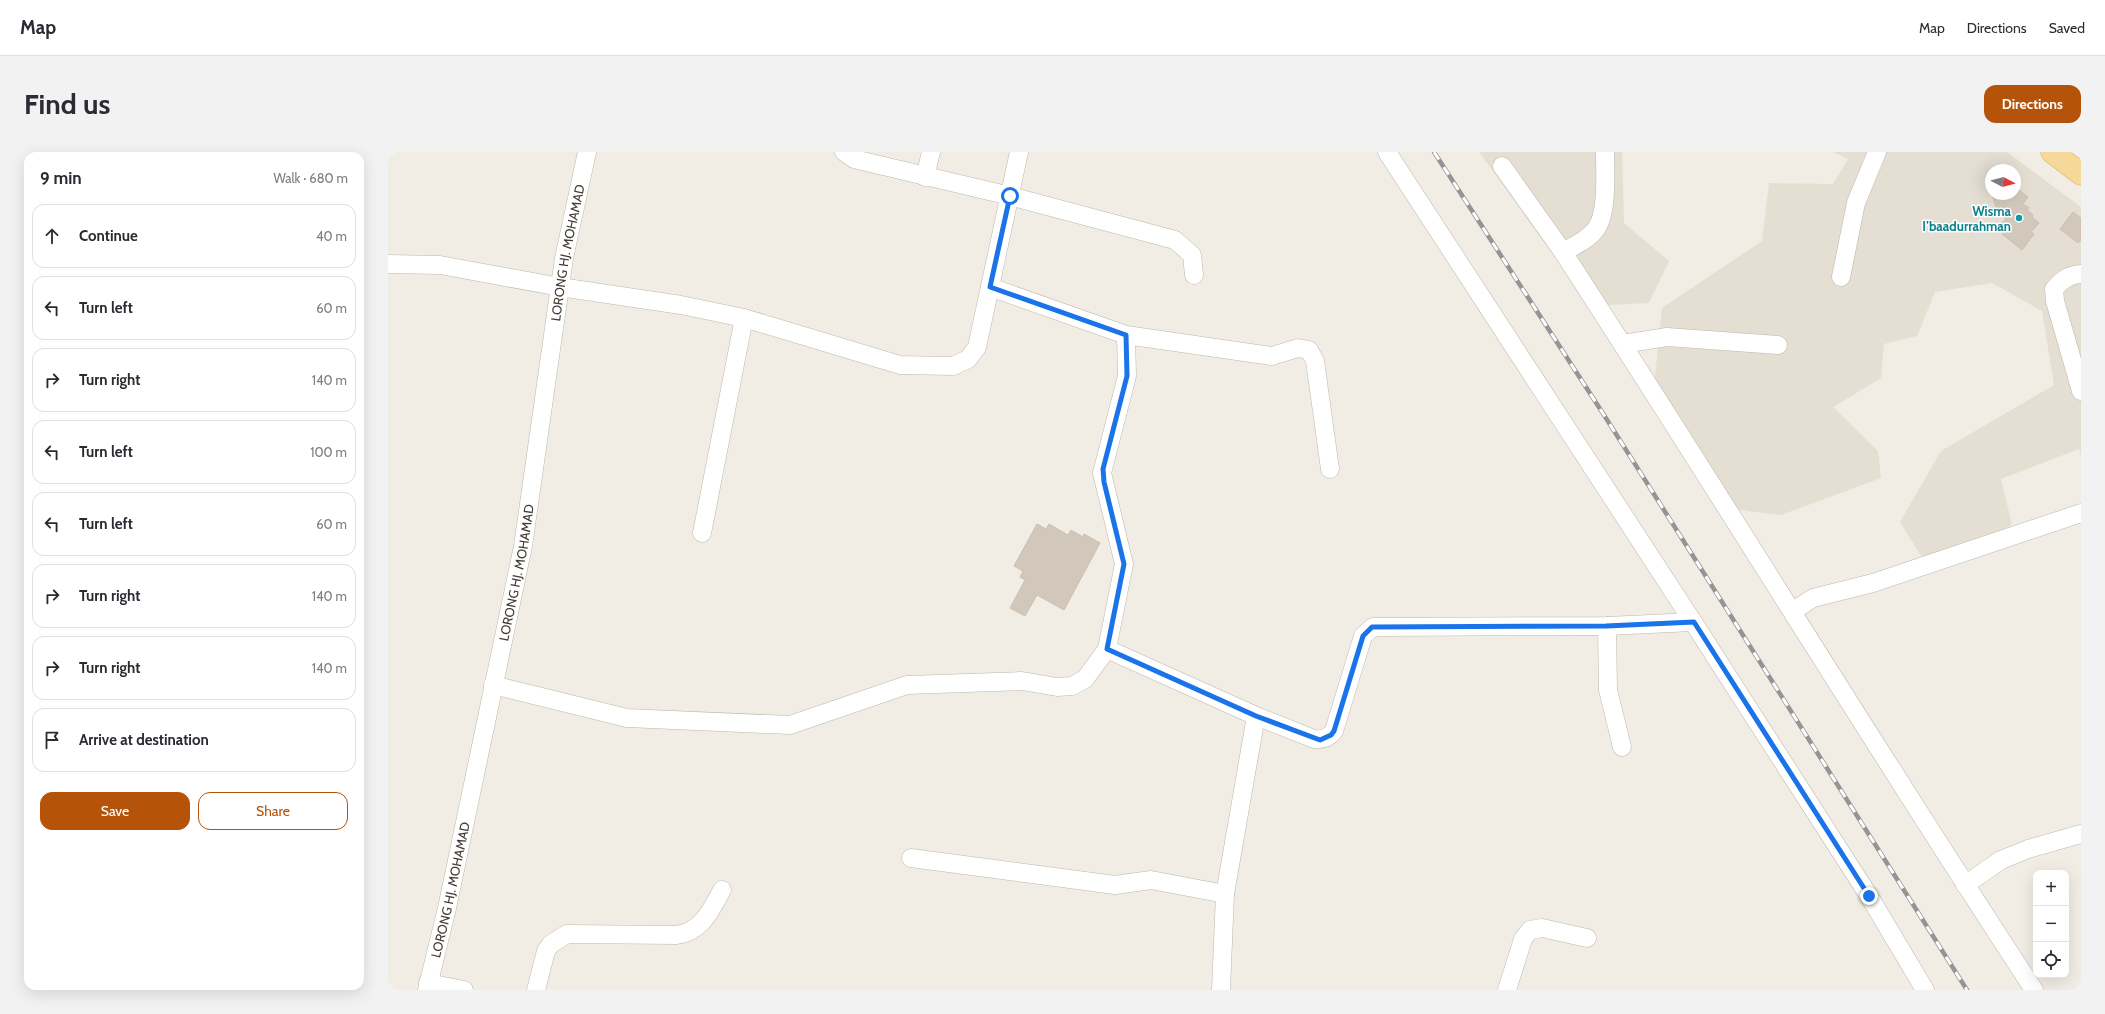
<!DOCTYPE html>
<meta charset="utf-8">
<style>
body{margin:0;font-family:Cabin,sans-serif;background:#f2f2f3;color:#2b2b33}
.controls{position:absolute;right:12px;bottom:12px;display:grid;overflow:hidden;border-radius:8px;box-shadow:0 4px 16px #0002}
.controls button{width:36px;height:36px;display:grid;place-items:center;padding:0;border:0;border-bottom:1px solid #e1e1e2;background:#fff;color:#2b2b33;font:20px sans-serif}
.compass{position:absolute;left:1597px;top:12px;width:36px;height:36px;border-radius:50%;background:#fff;box-shadow:0 4px 16px #0002;rotate:97deg}
.stop{position:absolute;width:12px;height:12px;margin:-9px;border:3px solid #1a73e8;border-radius:50%;background:#fff}
.stop.end{background:#1a73e8;border-color:#fff;box-shadow:0 1px 4px #0008}
.list{margin:0;padding:0;list-style:none}
h2{display:flex;justify-content:space-between;align-items:center;height:52px;margin:0;padding:0 16px;font-size:17px}
h2 small{font-size:13px;font-weight:400;color:#7c7c81}
.list li{display:grid;grid-template-columns:26px 1fr auto;gap:12px;align-items:center;box-sizing:border-box;height:64px;margin:0 8px 8px;padding:0 8px;border:1px solid #e1e1e2;border-radius:12px}
.list b{display:block;font-size:15px;white-space:nowrap}
.list em{font-size:13px;font-style:normal;color:#7c7c81}
.actions{display:flex;gap:8px;padding:12px 16px}
.actions a{flex:1;padding:9px 0;border:1px solid #b45309;border-radius:12px;text-align:center;font-size:14px;color:#b45309}
.actions .main{background:#b45309;color:#fff}
.icon{flex:none;width:22px;height:22px;fill:none;stroke:currentColor;stroke-width:2;stroke-linecap:round;stroke-linejoin:round}
.map{position:relative;flex:none;width:1693px;height:838px;overflow:hidden;border-radius:12px}
header{display:flex;align-items:center;gap:24px;box-sizing:border-box;height:56px;padding:0 20px;background:#fff;border-bottom:1px solid #e1e1e2}
header strong{font-size:19px}
nav{display:flex;gap:22px;margin-inline-start:auto;font-size:14px}
.intro{display:flex;align-items:center;justify-content:space-between;box-sizing:border-box;height:96px;padding:0 24px}
h1{margin:0;font-size:28px}
.button{padding:10px 18px;border-radius:12px;background:#b45309;color:#fff;font-size:14px;font-weight:700}
main{display:flex;gap:24px;padding:0 24px}
aside{flex:1;background:#fff;border-radius:12px;box-shadow:0 4px 16px #0002}
.map>svg:first-child{display:block}
</style>
<header>
<strong>Map</strong>
<nav><a>Map</a><a>Directions</a><a>Saved</a></nav>
</header>
<div class="intro"><h1>Find us</h1><a class="button">Directions</a></div>
<main>
<aside>
<h2>9 min<small>Walk · 680 m</small></h2>
<ul class="list">
<li><svg class="icon" aria-label="ahead" viewBox="0 0 24 24"><path d="M12 20V5M6 11l6-6 6 6"/></svg><div><b>Continue</b></div><em>40 m</em></li>
<li><svg class="icon" aria-label="left" viewBox="0 0 24 24"><path d="M17 20v-9H6M10 6l-5 5 5 5"/></svg><div><b>Turn left</b></div><em>60 m</em></li>
<li><svg class="icon" aria-label="right" viewBox="0 0 24 24"><path d="M7 20v-9h11M14 6l5 5-5 5"/></svg><div><b>Turn right</b></div><em>140 m</em></li>
<li><svg class="icon" aria-label="left" viewBox="0 0 24 24"><path d="M17 20v-9H6M10 6l-5 5 5 5"/></svg><div><b>Turn left</b></div><em>100 m</em></li>
<li><svg class="icon" aria-label="left" viewBox="0 0 24 24"><path d="M17 20v-9H6M10 6l-5 5 5 5"/></svg><div><b>Turn left</b></div><em>60 m</em></li>
<li><svg class="icon" aria-label="right" viewBox="0 0 24 24"><path d="M7 20v-9h11M14 6l5 5-5 5"/></svg><div><b>Turn right</b></div><em>140 m</em></li>
<li><svg class="icon" aria-label="right" viewBox="0 0 24 24"><path d="M7 20v-9h11M14 6l5 5-5 5"/></svg><div><b>Turn right</b></div><em>140 m</em></li>
<li><svg class="icon" aria-label="arrive" viewBox="0 0 24 24"><path d="M6 21V4h12l-3 4 3 4H6"/></svg><div><b>Arrive at destination</b></div></li>
</ul>
<div class="actions"><a class="main">Save</a><a>Share</a></div>
</aside>
<div class="map">
<svg width="1693" height="838" viewBox="0 0 1693 838">
<rect width="100%" height="100%" fill="#f1ede5"/>
<path fill="#e4ded3" fill-rule="evenodd" d="M1091,0H1234L1236,71L1281,109L1261,151L1202,154Z
M1445,0H1619L1693,55V304L1691,297L1613,327L1624,373L1540,415L1512,370L1553,299L1666,233L1654,159L1604,131L1547,140L1529,184L1496,192L1493,226L1445,255L1490,299L1493,326L1393,363L1329,355L1264,255L1274,156L1374,89L1381,31L1445,32L1460,7ZM1603,18H1627V42H1603Z"/>
<path fill="#d1c8bb" stroke="#ccbfaf" d="M1603,24V38L1601,27Z
M1627,35L1640,45L1635,52L1641,56L1639,58L1645,63L1644,65L1651,71L1643,80L1646,82L1634,98L1614,82L1619,76L1614,71L1618,67L1606,58L1608,55L1604,42H1627Z
M1685,60L1693,66V88L1690,91L1672,77Z
M649,372L658,377L661,372L680,383L683,378L695,385L696,382L712,391L676,458L649,443L637,464L622,456L637,428L632,425L635,419L626,414Z"/>
<g fill="none" stroke-linecap="round" stroke-linejoin="round">
<defs>
<g id="minor">
<path d="M456,0L466,7L622,44L787,88L804,103L806,123"/>
<path d="M999,0L1305,470L1481,744L1537,838"/>
<path d="M1217,0C1217,20 1220,61 1208,77C1200,88 1186,94 1175,100C1334,345 1486,594 1646,838"/>
<path d="M1114,14L1175,100"/>
<path d="M537,25L543,0"/>
<path d="M0,112L52,113L172,135L293,153L356,166L512,213L565,214L580,207L589,195L631,0"/>
<path d="M1693,122C1680,123 1674,128 1666,137L1667,149L1693,239"/>
<path d="M1453,125L1468,51L1489,0"/>
<path d="M602,135L738,183L884,204L910,196L921,198L927,209L942,317"/>
<path d="M738,183L739,224L714,321L736,412L719,497L868,564"/>
<path d="M1235,192L1279,185L1390,193"/>
<path d="M314,381L356,166"/>
<path d="M1405,459L1425,446L1485,431L1693,361"/>
<path d="M1219,474L1220,538L1234,595"/>
<path d="M105,533L239,566L402,573L519,533L634,529L669,535L684,534L697,527L719,497"/>
<path d="M523,706L727,733L763,728L837,742"/>
<path d="M1577,733L1613,708L1640,697L1693,682"/>
<path d="M40,831L76,838"/>
<path id="s1" d="M39,838L59,756L135,394L176,106L199,0"/>
<path d="M148,838L158,799L163,792L179,782L288,783C314,780 323,758 334,738"/>
<path d="M833,838L837,742L868,564L926,587C935,588 941,586 946,579L975,484L985,475L1219,474L1305,470"/>
<path d="M1119,838L1135,787L1142,778L1154,776L1199,786"/>
</g>
<path id="major" d="M1664,0L1693,22"/>
</defs>
<use href="#minor" stroke="#beb7ab" stroke-width="19"/>
<use href="#major" stroke="#d9b46a" stroke-width="23"/>
<use href="#minor" stroke="#fff" stroke-width="18"/>
<use href="#major" stroke="#f6d898" stroke-width="22"/>
<defs>
<path id="rail" d="M1046,0L1216,263L1579,838"/>
</defs>
<use href="#rail" stroke="#949494" stroke-width="4.5"/>
<use href="#rail" stroke="#fff" stroke-width="3" stroke-dasharray="9" stroke-linecap="butt"/>
</g>
<g fill="none" stroke-linecap="round" stroke-linejoin="round">
<path stroke="#1a73e8" stroke-width="5" d="M622,44L602,135L738,183L739,224L715,317L716,330L736,412L719,497L868,564L932,588L943,583L946,579L975,484L984,475L1218,474L1306,470L1481,744"/>
</g>
<circle fill="#0f9aa8" stroke="#fff" stroke-width="1.5" cx="1631" cy="66" r="4"/>
<g text-anchor="middle" stroke-width="3" stroke-linejoin="round" paint-order="stroke">
<g font-size="13" font-weight="bold" fill="#0d838f" stroke="#fff" text-anchor="end">
<text x="1623" y="64">Wisma<tspan x="1623" dy="15">I’baadurrahman</tspan></text>
</g>
<g font-size="13" fill="#433d35" stroke="#fff">
<text dy="5" stroke="none"><textPath href="#s1" startOffset="751">LORONG HJ. MOHAMAD</textPath></text>
<text dy="5" stroke="none"><textPath href="#s1" startOffset="427">LORONG HJ. MOHAMAD</textPath></text>
<text dy="5" stroke="none"><textPath href="#s1" startOffset="103">LORONG HJ. MOHAMAD</textPath></text>
</g>
</g>
</svg>
<div class="controls">
<button>+</button>
<button>−</button>
<button><svg class="icon" aria-label="locate" viewBox="0 0 24 24"><circle cx="12" cy="12" r="6"/><path d="M12 2v4M12 18v4M2 12h4M18 12h4"/></svg></button>
</div>
<svg class="compass" viewBox="-18 -18 36 36"><path d="M0-13l5 13h-10z" fill="#e53935"/><path d="M0 13l5-13h-10z" fill="#7c7c81"/></svg>
<div class="stop" style="left:622px;top:44px"></div>
<div class="stop end" style="left:1481px;top:744px"></div>
</div>
</main>
